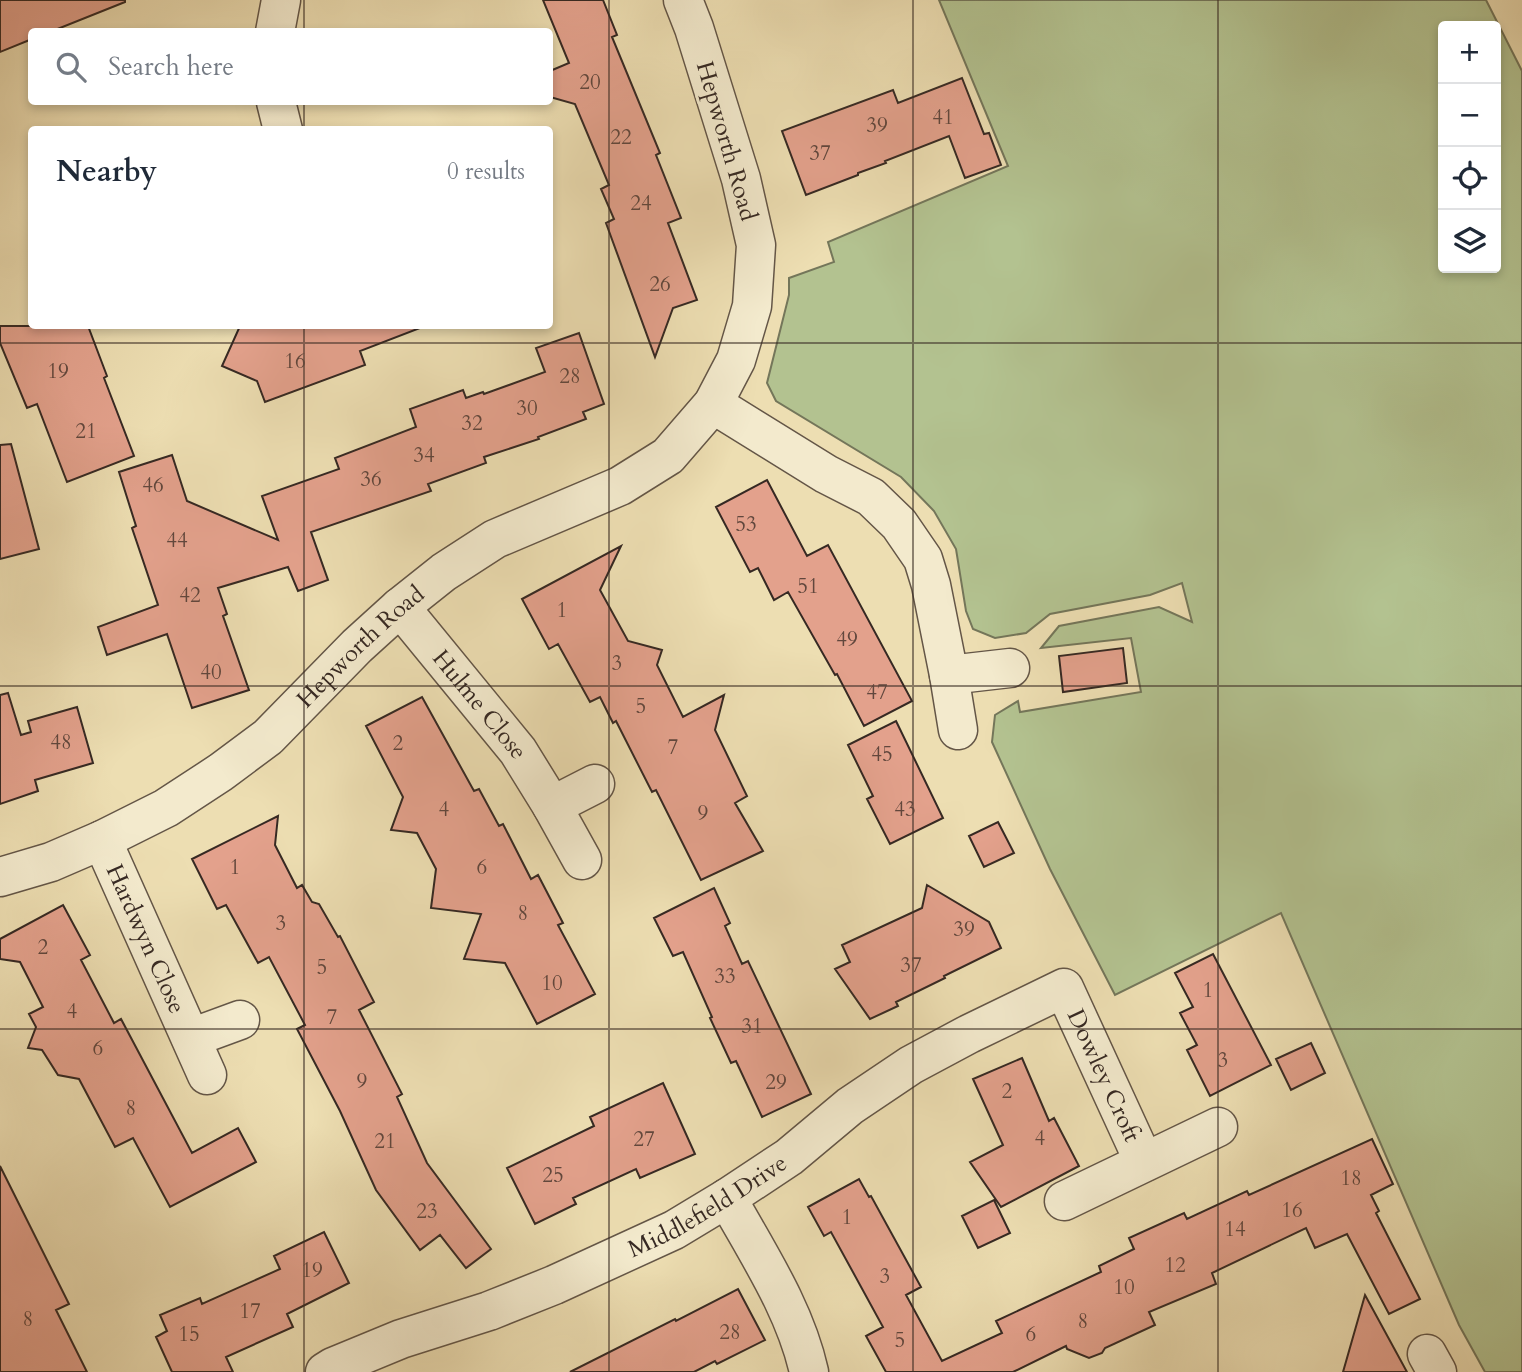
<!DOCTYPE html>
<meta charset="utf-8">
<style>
body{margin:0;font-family:Cardo,serif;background:#f2f2f3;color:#1f2937}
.controls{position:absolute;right:21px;top:21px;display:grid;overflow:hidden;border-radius:7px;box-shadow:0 4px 10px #0003}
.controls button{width:63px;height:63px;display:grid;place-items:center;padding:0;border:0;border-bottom:2px solid #e0e1e3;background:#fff;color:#1f2937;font:35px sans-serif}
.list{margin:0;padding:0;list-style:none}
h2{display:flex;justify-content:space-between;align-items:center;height:91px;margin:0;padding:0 28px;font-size:30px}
h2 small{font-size:23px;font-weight:400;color:#747a83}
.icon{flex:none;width:38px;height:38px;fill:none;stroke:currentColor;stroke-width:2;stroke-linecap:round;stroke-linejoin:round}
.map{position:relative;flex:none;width:1522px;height:1372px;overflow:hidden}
.search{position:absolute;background:#fff;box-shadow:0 4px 10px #0003;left:28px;top:28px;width:525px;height:77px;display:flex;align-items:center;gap:18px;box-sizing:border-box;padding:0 24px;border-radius:7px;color:#747a83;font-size:26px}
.panel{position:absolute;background:#fff;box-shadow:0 4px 10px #0003;left:28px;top:126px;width:525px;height:203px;border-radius:7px}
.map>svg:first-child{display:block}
</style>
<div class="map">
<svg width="1522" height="1372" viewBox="0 0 1522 1372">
<rect width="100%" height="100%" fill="#eddeb2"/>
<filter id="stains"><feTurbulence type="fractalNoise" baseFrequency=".00286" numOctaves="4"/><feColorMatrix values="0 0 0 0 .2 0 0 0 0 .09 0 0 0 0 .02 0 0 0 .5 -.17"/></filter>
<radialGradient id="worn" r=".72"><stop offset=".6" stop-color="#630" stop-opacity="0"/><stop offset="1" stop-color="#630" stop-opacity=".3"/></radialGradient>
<path fill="#b3c290" stroke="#74765a" stroke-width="2" fill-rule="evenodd" d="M939,0H1486L1522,71V1372H1485L1459,1325L1281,913L1115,995L1050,869L992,742L995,715L1018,701L1020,712L1141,692L1131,638L1041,648L1059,626L1159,607L1192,622L1182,583L1150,595L1050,614L1026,633L995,638L973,629L966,611L956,549L934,511L901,477L776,401L767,383L789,295V278L834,262L828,242L1008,166ZM1443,26H1496V268H1443Z"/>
<path fill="#e3a18c" stroke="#362923" stroke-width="2" d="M0,0H125V2L50,32H32V39L0,52Z
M543,0H603L617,35L612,37L660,153L656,155L681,218L668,223L697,300L673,308L655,357L606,223L614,219L601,189L609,185L575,104L550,97V71L569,63Z
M962,78L984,134L989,133L1001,165L965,178L949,136L885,161L886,163L858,173V175L806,195L782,131L893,90L898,103Z
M0,326H88L107,376L104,378L134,456L67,482L37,404L27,408L0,343Z
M240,326H419L420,328L360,351L365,365L265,402L257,381L222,366Z
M579,333L604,404L583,412L586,419L538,437L539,439L484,457L486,463L428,484L431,491L311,532L328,580L298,591L288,567L218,588L227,614L223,616L249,690L192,708L167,634L107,655L98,627L158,605L132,528L136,526L119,472L172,455L187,501L278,540L262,496L339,469L335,458L416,427L410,409L463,390L466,398L483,392L484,394L545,372L536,348Z
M11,444L39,549L0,559V445Z
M767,480L807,556L828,545L912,701L864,726L837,674L835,675L788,592L774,600L758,568L750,572L716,507Z
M621,546L600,590L628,641L662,650L657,665L683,717L724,695L715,730L747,796L735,803L763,851L701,880L656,790L652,792L616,721L613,723L600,697L590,702L558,644L549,649L522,599Z
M1123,648L1127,683L1063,692L1059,656Z
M8,693L21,735L31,732L28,721L77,707L93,763L35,780L38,791L0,804V695Z
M422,697L474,791L479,789L499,826L503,824L531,879L538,875L563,923L558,925L595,994L537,1024L505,963L464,959L481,914L431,908L436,869L417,833L391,830L403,797L366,726Z
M896,721L943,818L890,844L867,799L873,796L848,745Z
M278,816L275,845L297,888L302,885L312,902L319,904L338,937L340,936L374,1002L359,1010L402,1094L397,1097L427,1163L491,1249L466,1268L440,1235L420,1250L376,1190L340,1111L297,1029L305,1025L269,957L258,963L226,905L217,909L192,859Z
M998,822L1014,853L984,867L969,836Z
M927,885L989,922L1001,948L944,976L945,978L896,1002L898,1006L870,1019L835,969L850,962L842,945L922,908Z
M714,888L730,923L725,926L742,964L748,961L811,1094L762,1117L736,1061L731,1063L710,1018L712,1017L683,952L673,956L654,918Z
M63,905L90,955L81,960L114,1023L121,1019L192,1153L238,1128L256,1162L170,1207L133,1138L115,1147L79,1079L58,1075L42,1050L28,1048L36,1027L29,1014L43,1007L20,962L0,959V939Z
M1213,954L1271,1065L1210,1096L1187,1050L1197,1045L1180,1013L1193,1007L1175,973Z
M1311,1043L1325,1073L1291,1090L1276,1059Z
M1022,1058L1049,1121L1054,1118L1079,1166L1001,1207L970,1162L1003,1145L973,1079Z
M663,1083L695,1154L640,1178L636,1169L573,1198L576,1204L535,1224L507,1168L594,1126L590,1117Z
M1372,1139L1393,1184L1371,1195L1379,1211L1376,1213L1420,1299L1389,1314L1347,1234L1315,1248L1306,1228L1212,1273L1216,1284L1149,1312L1155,1325L1105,1348L1102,1353L1089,1358L1067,1349L1066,1346L1013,1372H886L866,1336L883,1327L831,1232L824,1236L808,1207L859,1179L869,1197L871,1196L921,1287L906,1295L942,1361L1002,1333L996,1321L1101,1272L1099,1266L1134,1249L1129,1238L1184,1213L1187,1219L1247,1191L1249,1195Z
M0,1166L69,1304L56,1310L87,1372H0Z
M994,1200L1010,1233L978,1248L962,1216Z
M324,1232L349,1283L287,1314L293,1327L226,1357L233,1372H172L156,1337L167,1331L160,1315L200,1298L202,1304L280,1269L274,1256Z
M738,1289L765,1340L717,1364L715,1361L694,1372H570L675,1319L676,1321Z
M1365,1295L1407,1372H1343Z"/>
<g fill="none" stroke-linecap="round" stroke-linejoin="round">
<defs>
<g id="minor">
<path d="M275,32L281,0"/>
<path d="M276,102L283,130"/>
<path d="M713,404L826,474L871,497L899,524L923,559L931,585L949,675L1010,668"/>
<path id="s1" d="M400,607L518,751L552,806L582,860"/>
<path d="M949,675L958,730"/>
<path d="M552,806L595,784"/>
<path id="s2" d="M102,840L207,1075"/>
<path id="s3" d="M0,877L51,862L102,840L166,808L221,772L268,737L357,646L400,607L444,572L495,539L620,486L668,456L713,404L736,360L752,306L756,245L741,179L694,28L683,0"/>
<path d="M191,1038L240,1020"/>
<path d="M727,1198C758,1254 795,1309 809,1372"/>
<path d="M1064,1201L1218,1127"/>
<path d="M1427,1354L1437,1372"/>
<path id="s4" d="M325,1372L333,1367L401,1339L489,1311L554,1285L674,1230L727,1198L789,1157L850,1106L911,1065L969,1034L1064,988L1144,1162"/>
</g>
</defs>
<use href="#minor" stroke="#645647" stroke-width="41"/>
<use href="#minor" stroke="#f3eacd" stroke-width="38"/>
</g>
<path fill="none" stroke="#362923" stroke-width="2" stroke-opacity="0.55" d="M304,0V32M609,0V1372M913,0V1372M1218,0V1372M304,102V130M304,326V1372M0,343H1522M0,686H1522M0,1029H1522"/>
<g text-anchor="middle" stroke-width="6" stroke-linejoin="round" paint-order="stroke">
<g font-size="21" fill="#61473d">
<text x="590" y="89">20</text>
<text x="943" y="124">41</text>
<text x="877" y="132">39</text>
<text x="621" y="144">22</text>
<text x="820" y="160">37</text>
<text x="641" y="210">24</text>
<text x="660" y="291">26</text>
<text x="295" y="368">16</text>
<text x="58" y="378">19</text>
<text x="570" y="383">28</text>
<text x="527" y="415">30</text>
<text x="472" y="430">32</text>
<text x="86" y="438">21</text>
<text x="424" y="462">34</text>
<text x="371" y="486">36</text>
<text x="153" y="492">46</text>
<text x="746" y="531">53</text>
<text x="177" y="547">44</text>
<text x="808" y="593">51</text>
<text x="190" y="602">42</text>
<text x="562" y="617">1</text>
<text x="847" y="646">49</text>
<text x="617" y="670">3</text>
<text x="211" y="679">40</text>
<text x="877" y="699">47</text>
<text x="641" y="713">5</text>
<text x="61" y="749">48</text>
<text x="398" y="750">2</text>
<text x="673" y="754">7</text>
<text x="882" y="761">45</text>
<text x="444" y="816">4</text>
<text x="905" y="816">43</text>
<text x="703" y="820">9</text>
<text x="235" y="874">1</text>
<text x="482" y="874">6</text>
<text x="523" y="920">8</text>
<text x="281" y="930">3</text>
<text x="964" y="936">39</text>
<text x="43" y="954">2</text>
<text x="911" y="972">37</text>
<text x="322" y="974">5</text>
<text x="725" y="983">33</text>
<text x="552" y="990">10</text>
<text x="1208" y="997">1</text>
<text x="72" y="1018">4</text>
<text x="332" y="1024">7</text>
<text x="752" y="1033">31</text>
<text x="98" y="1055">6</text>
<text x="1223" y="1067">3</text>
<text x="362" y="1088">9</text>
<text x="776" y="1089">29</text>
<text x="1007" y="1098">2</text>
<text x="131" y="1115">8</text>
<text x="1040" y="1145">4</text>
<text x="644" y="1146">27</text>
<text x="385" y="1148">21</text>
<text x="553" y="1182">25</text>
<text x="1351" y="1185">18</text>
<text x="1292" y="1217">16</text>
<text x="427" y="1218">23</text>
<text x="847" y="1224">1</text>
<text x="1235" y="1236">14</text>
<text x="1175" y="1272">12</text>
<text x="312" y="1277">19</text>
<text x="885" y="1283">3</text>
<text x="1124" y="1294">10</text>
<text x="250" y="1318">17</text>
<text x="28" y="1326">8</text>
<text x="1083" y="1328">8</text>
<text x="730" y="1339">28</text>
<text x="189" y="1341">15</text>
<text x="1031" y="1341">6</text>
<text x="900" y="1347">5</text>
</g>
<g font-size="24" fill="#362923" stroke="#f3eacd">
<text transform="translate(727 141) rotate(74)" y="8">Hepworth Road</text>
<text dy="8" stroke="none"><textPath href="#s3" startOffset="434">Hepworth Road</textPath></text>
<text dy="8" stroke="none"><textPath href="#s1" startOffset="126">Hulme Close</textPath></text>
<text dy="8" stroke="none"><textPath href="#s2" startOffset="108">Hardwyn Close</textPath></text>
<text dy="8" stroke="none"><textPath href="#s4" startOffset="934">Dowley Croft</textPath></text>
<text dy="8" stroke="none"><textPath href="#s4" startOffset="418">Middlefield Drive</textPath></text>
</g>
</g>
<rect width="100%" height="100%" filter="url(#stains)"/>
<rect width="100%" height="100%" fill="url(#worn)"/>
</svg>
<div class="controls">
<button>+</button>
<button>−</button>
<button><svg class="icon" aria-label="locate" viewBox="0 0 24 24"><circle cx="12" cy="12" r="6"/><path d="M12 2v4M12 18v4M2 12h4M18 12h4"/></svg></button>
<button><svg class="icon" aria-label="layers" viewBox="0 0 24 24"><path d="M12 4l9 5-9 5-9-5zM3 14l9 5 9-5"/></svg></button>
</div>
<div class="search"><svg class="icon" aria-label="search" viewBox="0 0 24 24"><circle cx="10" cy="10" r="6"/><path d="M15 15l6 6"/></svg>Search here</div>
<section class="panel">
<h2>Nearby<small>0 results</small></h2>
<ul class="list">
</ul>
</section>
</div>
